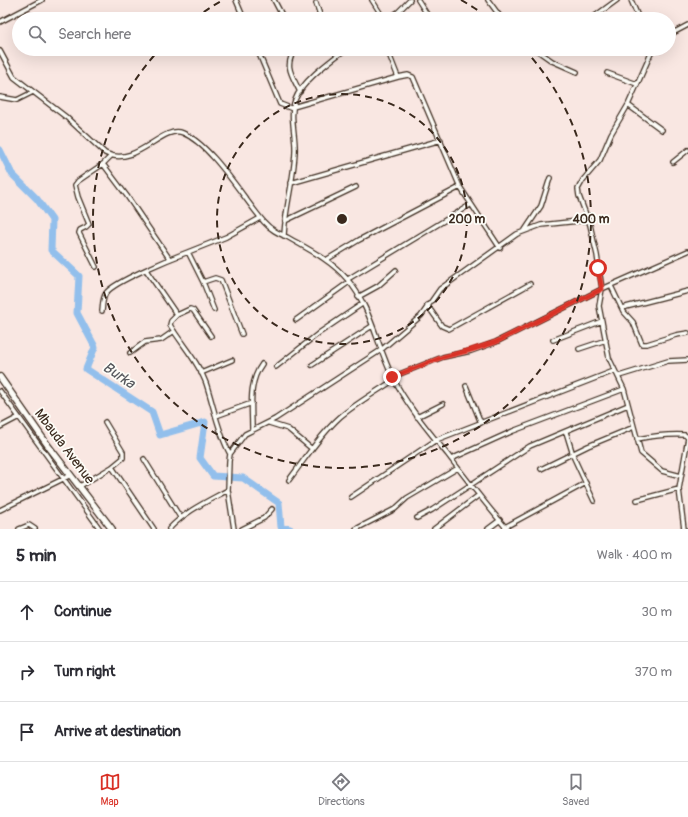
<!DOCTYPE html>
<meta charset="utf-8">
<style>
body{margin:0;font-family:Pangolin,sans-serif;background:#f2f2f3;color:#2b2b33}
.stop{position:absolute;width:12px;height:12px;margin:-9px;border:3px solid #d93025;border-radius:50%;background:#fff}
.stop.end{background:#d93025;border-color:#fff;box-shadow:0 1px 4px #0008}
.list{margin:0;padding:0;list-style:none}
h2{display:flex;justify-content:space-between;align-items:center;height:52px;margin:0;padding:0 16px;font-size:17px}
h2 small{font-size:13px;font-weight:400;color:#7c7c81}
.list li{display:grid;grid-template-columns:26px 1fr auto;gap:12px;align-items:center;box-sizing:border-box;height:60px;padding:0 16px;border-top:1px solid #e1e1e2}
.list b{display:block;font-size:15px;white-space:nowrap}
.list em{font-size:13px;font-style:normal;color:#7c7c81}
.icon{flex:none;width:22px;height:22px;fill:none;stroke:currentColor;stroke-width:2;stroke-linecap:round;stroke-linejoin:round}
.map{position:relative;flex:none;width:688px;height:529px;overflow:hidden}
.search{position:absolute;background:#fff;box-shadow:0 4px 16px #0002;left:12px;right:12px;top:12px;height:44px;display:flex;align-items:center;gap:10px;box-sizing:border-box;padding:0 14px;border-radius:22px;color:#7c7c81;font-size:15px}
.sheet{height:232px;background:#fff}
nav{display:flex;justify-content:space-around;align-items:center;box-sizing:border-box;height:56px;border-top:1px solid #e1e1e2;background:#fff;font-size:11px;color:#7c7c81}
nav a{display:grid;justify-items:center;gap:2px}
nav .on{color:#d93025}
.map>svg:first-child{display:block}
</style>
<div class="map">
<svg width="688" height="529" viewBox="0 0 688 529">
<rect width="100%" height="100%" fill="#f9e7e2"/>
<filter id="ink" filterUnits="userSpaceOnUse"><feTurbulence type="fractalNoise" baseFrequency=".025" numOctaves="2"/><feDisplacementMap in="SourceGraphic" scale="8" xChannelSelector="R" yChannelSelector="G"/><feConvolveMatrix kernelMatrix="1 2 1 2 8 2 1 2 1" color-interpolation-filters="sRGB"/></filter>
<g filter="url(#ink)">
<g fill="none" stroke-linecap="round" stroke-linejoin="round">
<path stroke="#92bfec" stroke-width="7" d="M0,150L12,174L37,199L52,220L51,250L79,276L77,313L95,347L86,369L152,412L160,435L205,422L200,458L213,476L243,478L279,503L281,527L290,529"/>
<defs>
<path id="street" d="M236,0L244,19
M274,0L284,19
M372,0L384,19
M418,0L430,19
M488,0L502,19
M631,0L639,19
M316,3L320,15L319,19
M387,19L398,12L410,0
M591,19L617,0
M0,22L42,0
M669,35L688,25
M257,49L280,104L293,109
M296,49C283,65 292,75 300,92
M387,49L398,77
M535,49L552,61L577,72
M0,51L14,77L66,117L105,153C136,169 162,124 183,133C212,145 243,198 264,222C271,230 278,233 287,237C308,249 331,260 347,279C371,306 377,346 393,378C408,407 428,430 448,455C467,480 486,505 507,529
M541,53L546,49
M607,73L637,84
M0,97L17,100L33,92
M628,105L662,130
M293,107L398,77L408,75L413,77L460,187L500,248
M673,162L688,150
M103,164L127,196L169,258
M291,183L441,140
M285,221L356,187
M525,230L541,206L550,178
M284,236C285,208 294,180 295,152C296,135 289,116 295,100C302,81 330,61 346,49
M188,252L226,237L260,218
M326,260L359,240L460,187
M96,267L79,233L80,230L86,227L89,224L78,197L75,185L78,181L103,164L111,156
M146,270L177,315L171,321L170,325C182,345 198,361 206,383C214,407 218,432 230,454
M348,279L470,205
M203,282L214,310
M611,286L623,311L633,322L642,344H647L676,335L688,333
M358,297L378,286L396,270
M427,305L442,326L449,329L530,284
M622,308L688,291
M102,311C103,305 102,299 106,293C115,281 172,258 188,252L203,282L215,278L221,280L242,334
M177,315L190,309L193,310L211,336
M296,320L349,282
M553,340L602,321
M579,349L606,340
M130,353L145,342L161,340L174,331
M312,365L372,326
M276,367L319,333L362,304
M201,373L232,360
M619,376L668,361L688,360
M392,377L443,357L471,351L496,342L602,289L688,251
M466,386L481,423
M624,389L609,358L599,306L602,289L597,255L590,225L579,196L578,189L583,180L600,160L611,134L628,105L653,49
M0,391L100,529
M216,416L252,403
M417,417L443,404
M269,423L288,429L312,449
M0,427L19,417
M252,429C252,406 248,383 262,364
M566,432L574,458L594,501
M637,439C653,436 668,434 685,435L688,438
M144,459L180,517
M451,459L513,431L624,389L641,453L662,471L681,476
M112,467L154,529
M541,469L588,446L634,427
M289,480C305,459 320,435 340,417C357,403 376,392 394,380
M80,486L112,467L123,458V452L105,422
M351,497L436,440L614,371
M637,500L679,489
M0,510L71,475
M417,518L432,510L530,446L628,405
M505,527L586,483
M19,529L29,525L35,529
M169,529C186,511 206,502 228,490
M234,529L228,490L229,461L230,454L245,434L275,419L381,350L421,316L440,289L517,234L541,225L588,220
M242,529L264,518L272,509
M356,529L395,509L407,498L458,468
M434,529L479,495
M488,529L500,520
M684,529L679,489L688,438"/>
<path id="secondary" d="M0,377L49,447L112,529"/>
</defs>
<use href="#street" stroke="#3b2a1e" stroke-width="6"/>
<use href="#secondary" stroke="#3b2a1e" stroke-width="8"/>
<use href="#street" stroke="#fdfcf7" stroke-width="3.5"/>
<use href="#secondary" stroke="#fdfcf7" stroke-width="5.5"/>
</g>
</g>
<g fill="none" stroke-linecap="round" stroke-linejoin="round" filter="url(#ink)">
<path stroke="#d93025" stroke-width="5" d="M392,377L443,357L471,350L496,342L602,289L598,268"/>
</g>
<g fill="none" stroke="#3b2a1e" stroke-width="2" stroke-dasharray="7 5">
<circle cx="342" cy="219" r="125"/>
<path d="M194 19A249 249 0 0 1 223 0M461 0A249 249 0 0 1 490 19M524 49A249 249 0 1 1 160 49"/>
</g>
<g text-anchor="middle" stroke-width="3.5" stroke-linejoin="round" paint-order="stroke">
<g font-size="14" fill="#3b2a1e" stroke="#fdfcf7">
<text transform="translate(65 446) rotate(53)" y="5">Mbauda Avenue</text>
</g>
<g font-size="15" font-style="italic" fill="#55575c" stroke="#fdfcf7">
<text transform="translate(119 375) rotate(34)" y="5">Burka</text>
</g>
</g>
<circle cx="342" cy="219" r="6" fill="#3b2a1e" stroke="#fdfcf7" stroke-width="2"/>
<g font-size="12" text-anchor="middle" font-weight="bold" fill="#3b2a1e" stroke="#fdfcf7" stroke-width="3.5" stroke-linejoin="round" paint-order="stroke">
<text x="467" y="223">200 m</text>
<text x="591" y="223">400 m</text>
</g>
</svg>
<div class="stop" style="left:598px;top:268px"></div>
<div class="stop end" style="left:392px;top:377px"></div>
<div class="search"><svg class="icon" aria-label="search" viewBox="0 0 24 24"><circle cx="10" cy="10" r="6"/><path d="M15 15l6 6"/></svg>Search here</div>
</div>
<section class="sheet">
<h2>5 min<small>Walk · 400 m</small></h2>
<ul class="list">
<li><svg class="icon" aria-label="ahead" viewBox="0 0 24 24"><path d="M12 20V5M6 11l6-6 6 6"/></svg><div><b>Continue</b></div><em>30 m</em></li>
<li><svg class="icon" aria-label="right" viewBox="0 0 24 24"><path d="M7 20v-9h11M14 6l5 5-5 5"/></svg><div><b>Turn right</b></div><em>370 m</em></li>
<li><svg class="icon" aria-label="arrive" viewBox="0 0 24 24"><path d="M6 21V4h12l-3 4 3 4H6"/></svg><div><b>Arrive at destination</b></div></li>
</ul>
</section>
<nav>
<a class="on"><svg class="icon" aria-label="map" viewBox="0 0 24 24"><path d="M3 6l6-2 6 2 6-2v14l-6 2-6-2-6 2zM9 4v14M15 6v14"/></svg>Map</a>
<a><svg class="icon" aria-label="directions" viewBox="0 0 24 24"><path d="M12 3l9 9-9 9-9-9zM9 14v-3h6M13 9l2 2-2 2"/></svg>Directions</a>
<a><svg class="icon" aria-label="saved" viewBox="0 0 24 24"><path d="M7 4h10v16l-5-4-5 4z"/></svg>Saved</a>
</nav>
